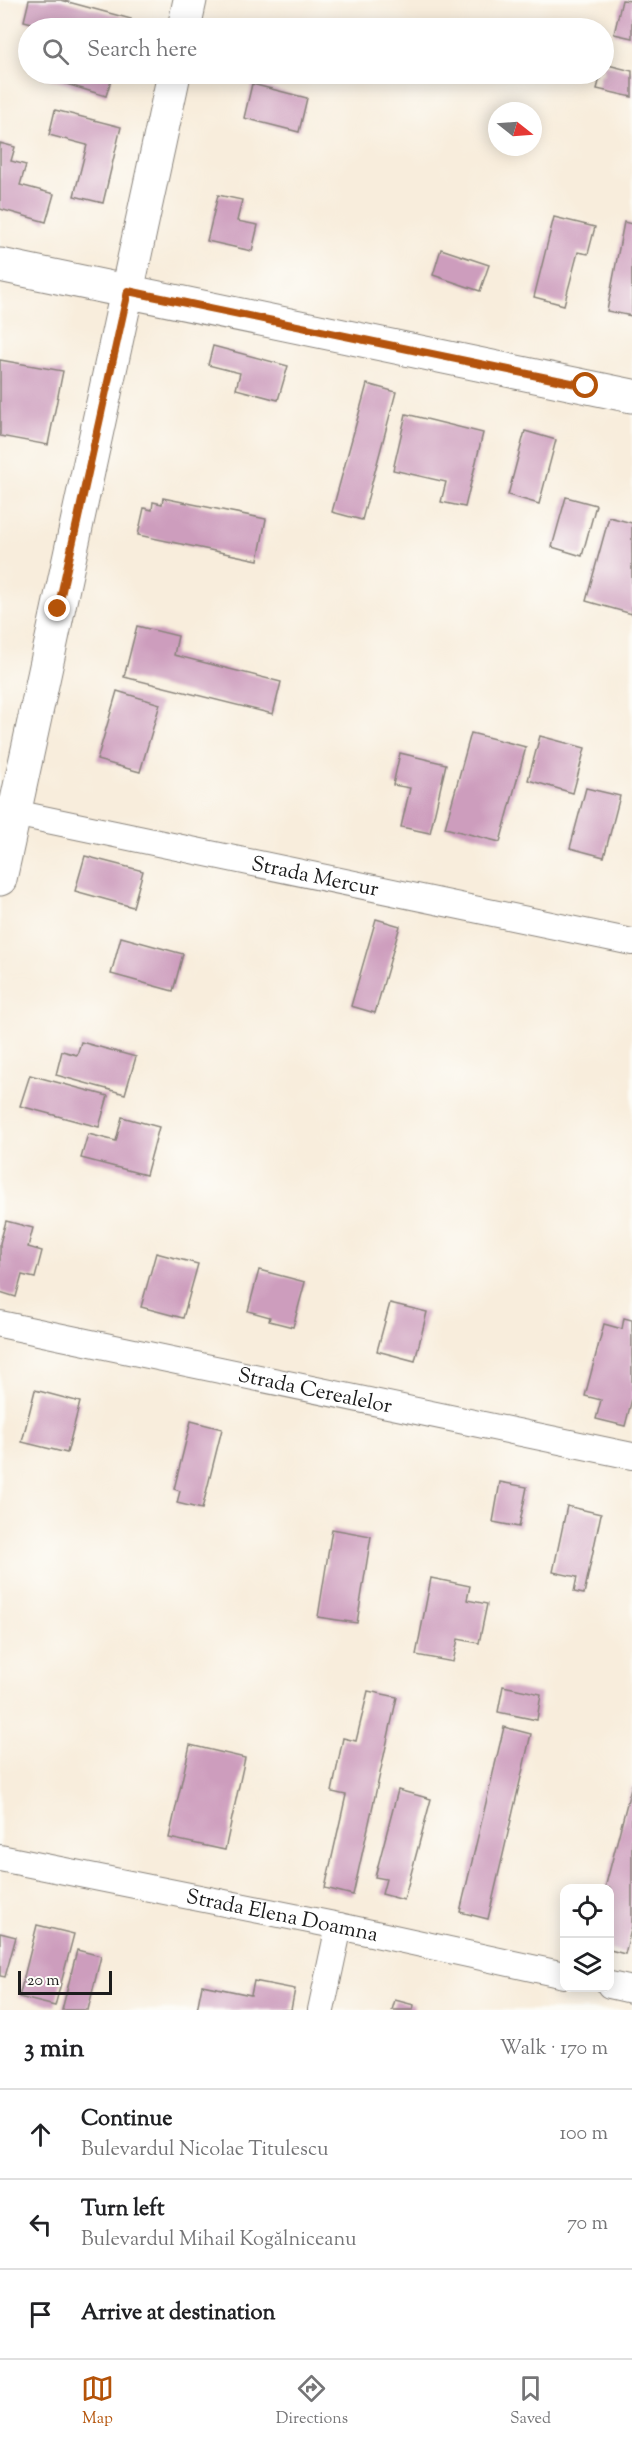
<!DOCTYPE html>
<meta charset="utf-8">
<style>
body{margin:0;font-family:"Sorts Mill Goudy",serif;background:#f2f2f2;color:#202124}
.controls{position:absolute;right:18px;bottom:18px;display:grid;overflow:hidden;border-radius:12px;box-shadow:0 3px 15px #0003}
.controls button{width:54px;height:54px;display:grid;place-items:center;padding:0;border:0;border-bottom:2px solid #e0e0e0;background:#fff;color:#202124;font:30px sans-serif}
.compass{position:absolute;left:488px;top:102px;width:54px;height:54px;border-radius:50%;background:#fff;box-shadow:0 3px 15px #0003;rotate:107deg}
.scale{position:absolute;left:18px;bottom:15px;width:94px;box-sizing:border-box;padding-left:6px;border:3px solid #1c1c1c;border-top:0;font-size:16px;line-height:21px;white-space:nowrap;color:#1c1c1c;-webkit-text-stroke:4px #fdfcf7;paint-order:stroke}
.stop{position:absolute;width:18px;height:18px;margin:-14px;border:4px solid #b45309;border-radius:50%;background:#fff}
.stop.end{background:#b45309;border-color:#fff;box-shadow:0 2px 6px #0008}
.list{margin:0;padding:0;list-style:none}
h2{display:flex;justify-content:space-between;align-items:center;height:78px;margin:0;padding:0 24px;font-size:26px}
h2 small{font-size:20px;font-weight:400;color:#757577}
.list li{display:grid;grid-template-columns:39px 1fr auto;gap:18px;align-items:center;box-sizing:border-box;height:90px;padding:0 24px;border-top:2px solid #e0e0e0}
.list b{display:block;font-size:22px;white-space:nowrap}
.list p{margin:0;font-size:20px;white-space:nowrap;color:#757577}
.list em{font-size:20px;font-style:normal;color:#757577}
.icon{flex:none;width:33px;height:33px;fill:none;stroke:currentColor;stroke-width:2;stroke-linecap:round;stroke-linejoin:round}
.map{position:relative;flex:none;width:632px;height:2010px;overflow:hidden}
.search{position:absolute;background:#fff;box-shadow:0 3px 15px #0003;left:18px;right:18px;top:18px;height:66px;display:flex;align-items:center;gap:15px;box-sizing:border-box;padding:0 21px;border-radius:33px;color:#757577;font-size:22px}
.sheet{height:348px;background:#fff}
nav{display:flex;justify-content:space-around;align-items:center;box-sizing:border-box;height:84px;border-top:2px solid #e0e0e0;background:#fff;font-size:16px;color:#757577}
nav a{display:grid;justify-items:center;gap:3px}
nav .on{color:#b45309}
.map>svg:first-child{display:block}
</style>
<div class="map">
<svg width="632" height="2010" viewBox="0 0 632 2010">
<rect width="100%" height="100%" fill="#fdfcf7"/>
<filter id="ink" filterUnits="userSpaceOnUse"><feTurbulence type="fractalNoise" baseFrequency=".0167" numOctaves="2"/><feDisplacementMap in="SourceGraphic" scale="12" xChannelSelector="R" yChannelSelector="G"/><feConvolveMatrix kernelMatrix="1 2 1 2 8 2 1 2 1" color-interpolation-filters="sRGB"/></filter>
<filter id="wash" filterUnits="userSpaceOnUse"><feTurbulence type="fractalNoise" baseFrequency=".008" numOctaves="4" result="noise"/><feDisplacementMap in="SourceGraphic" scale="24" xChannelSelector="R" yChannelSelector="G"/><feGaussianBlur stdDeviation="1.35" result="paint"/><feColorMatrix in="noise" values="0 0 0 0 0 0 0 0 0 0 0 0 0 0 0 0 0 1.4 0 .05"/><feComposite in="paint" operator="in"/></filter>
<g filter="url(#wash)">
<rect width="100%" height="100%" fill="#f8eddc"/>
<g id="blocks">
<path fill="#cd9dbd" d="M29,0H61L131,19L128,28H93L66,21L64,28H51L24,21Z
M622,0L632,1V38L614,34Z
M260,21L287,28H258Z
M604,64L632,71V97L597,89L601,74H604Z
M41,74H113L106,96L40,76Z
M252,84L307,98L299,132L244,118Z
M55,110L121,127L103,203L74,196L87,145L49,135Z
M0,143L15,147L11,161L26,165L20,185L54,194L46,222L0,209Z
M218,195L242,200L237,221L258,225L252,251L207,241Z
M554,217L595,227L588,254L578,252L564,305L534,297Z
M624,222L632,224V316L607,311Z
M441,249L489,265L480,291L433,275Z
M213,346L288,366L278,400L236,389L240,373L208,365Z
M0,360L63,371L48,445L0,436Z
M367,384L396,392L362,520L332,512Z
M406,414L483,433L465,507L441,502L446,482L393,470Z
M525,431L556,440L539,504L508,495Z
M566,497L596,505L582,556L552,547Z
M163,498L266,519L258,560L138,535L144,508L152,510L153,502L162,504Z
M609,517L632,523V614L586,601Z
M137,626L178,636L174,655L281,682L273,714L124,677Z
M117,691L160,704L140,772L97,760Z
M471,733L526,747L500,842L445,828Z
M540,736L585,748L573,793L528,780Z
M400,753L446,764L430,833L401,827L410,788L393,785Z
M586,788L620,796L604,857L570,848Z
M85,856L143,871L133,907L75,891Z
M376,919L400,926L375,1013L351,1006Z
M121,937L183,954L173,991L111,974Z
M81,1042L136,1057L125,1094L56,1075L62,1051L77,1055Z
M30,1075L108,1096L99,1127L20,1106Z
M122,1117L159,1127L146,1175L81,1158L88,1134L116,1141Z
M6,1221L33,1228L28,1247L42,1251L35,1278L22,1275L16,1297L0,1292V1243Z
M156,1253L198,1264L183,1318L141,1307Z
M259,1270L305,1282L293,1327L269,1321L270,1317L248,1311Z
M390,1303L427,1312L415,1361L377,1351Z
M624,1318L632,1320V1399L625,1426L596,1419L601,1400L585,1396L604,1324L622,1329Z
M35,1390L80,1402L67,1453L22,1442Z
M191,1421L222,1429L202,1509L177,1503L180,1491L174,1489Z
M500,1482L527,1487L519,1527L493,1522Z
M567,1506L601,1514L584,1594L574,1592L577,1577L553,1572Z
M332,1529L371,1536L357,1623L318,1617Z
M431,1578L470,1586L467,1600L487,1604L479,1643L458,1639L453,1662L416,1655Z
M503,1686L541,1694L537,1720L498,1712Z
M368,1691L397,1697L353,1895L325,1888L346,1795L332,1792L343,1738L356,1741Z
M504,1727L531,1734L488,1919L460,1912Z
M190,1745L245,1758L225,1850L169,1838Z
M632,1784V1926L625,1954L610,1950V1888H605Z
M398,1790L431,1799L404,1900L382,1894L386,1879L375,1877Z
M37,1925L74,1934L55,2006L19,1997Z
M0,1933L16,1937L5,1977L0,1976Z
M77,1950L101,1956L88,2010H62Z
M254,1981L295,1989L291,2010H197L202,1985L251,1995Z
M395,2000L414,2005L413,2010H392Z"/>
</g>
</g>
<g filter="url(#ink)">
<use href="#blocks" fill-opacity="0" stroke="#8a847c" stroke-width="1.5"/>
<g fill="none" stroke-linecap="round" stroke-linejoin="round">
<defs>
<g id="street">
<path id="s1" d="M0,810L632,942"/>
<path id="s2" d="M0,1324L632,1456"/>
<path id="s3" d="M0,1858L339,1926L564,1975"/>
<path d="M610,1985L632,1990"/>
<path d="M321,2010L339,1926"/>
</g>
<path id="secondary" d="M184,28L190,0
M0,265L632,396
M0,879L174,74"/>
</defs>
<use href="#street" stroke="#8a847c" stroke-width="28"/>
<use href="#secondary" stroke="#8a847c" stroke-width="35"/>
<use href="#street" stroke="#fff" stroke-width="26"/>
<use href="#secondary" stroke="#fff" stroke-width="33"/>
</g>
</g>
<g fill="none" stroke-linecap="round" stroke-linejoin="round" filter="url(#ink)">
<path stroke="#b45309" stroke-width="8" d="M58,609L128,291L586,386"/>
</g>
<g text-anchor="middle" stroke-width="5" stroke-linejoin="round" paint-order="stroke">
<g font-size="21" fill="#1c1c1c" stroke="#fdfcf7">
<text dy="7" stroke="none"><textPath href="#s1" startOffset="322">Strada Mercur</textPath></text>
<text dy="7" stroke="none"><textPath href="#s2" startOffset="322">Strada Cerealelor</textPath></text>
<text dy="7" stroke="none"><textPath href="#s3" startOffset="288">Strada Elena Doamna</textPath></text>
</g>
</g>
</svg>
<div class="controls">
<button><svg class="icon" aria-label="locate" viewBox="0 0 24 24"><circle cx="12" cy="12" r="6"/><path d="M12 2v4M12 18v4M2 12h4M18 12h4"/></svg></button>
<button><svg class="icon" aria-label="layers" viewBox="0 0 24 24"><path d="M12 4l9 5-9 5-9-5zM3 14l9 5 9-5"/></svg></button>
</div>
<svg class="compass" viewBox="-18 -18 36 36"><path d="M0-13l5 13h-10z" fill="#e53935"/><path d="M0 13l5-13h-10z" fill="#757577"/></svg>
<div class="scale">20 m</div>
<div class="stop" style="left:586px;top:386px"></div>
<div class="stop end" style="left:58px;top:609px"></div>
<div class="search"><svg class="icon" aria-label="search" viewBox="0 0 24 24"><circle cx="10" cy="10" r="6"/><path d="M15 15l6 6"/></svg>Search here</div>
</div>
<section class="sheet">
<h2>3 min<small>Walk · 170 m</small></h2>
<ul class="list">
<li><svg class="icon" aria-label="ahead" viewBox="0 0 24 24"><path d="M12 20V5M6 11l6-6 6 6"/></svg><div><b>Continue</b><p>Bulevardul Nicolae Titulescu</p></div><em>100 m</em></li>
<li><svg class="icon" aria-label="left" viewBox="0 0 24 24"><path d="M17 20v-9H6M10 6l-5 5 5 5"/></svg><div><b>Turn left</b><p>Bulevardul Mihail Kogălniceanu</p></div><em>70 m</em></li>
<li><svg class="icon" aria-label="arrive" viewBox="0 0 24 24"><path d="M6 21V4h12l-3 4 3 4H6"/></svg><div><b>Arrive at destination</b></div></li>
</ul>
</section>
<nav>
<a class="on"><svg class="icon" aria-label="map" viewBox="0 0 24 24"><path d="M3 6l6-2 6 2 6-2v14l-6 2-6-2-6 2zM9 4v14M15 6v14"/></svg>Map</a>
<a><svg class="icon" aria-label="directions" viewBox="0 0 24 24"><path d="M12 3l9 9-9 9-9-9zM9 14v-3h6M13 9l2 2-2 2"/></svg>Directions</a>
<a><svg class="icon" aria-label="saved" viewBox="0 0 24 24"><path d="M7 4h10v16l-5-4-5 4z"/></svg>Saved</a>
</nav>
